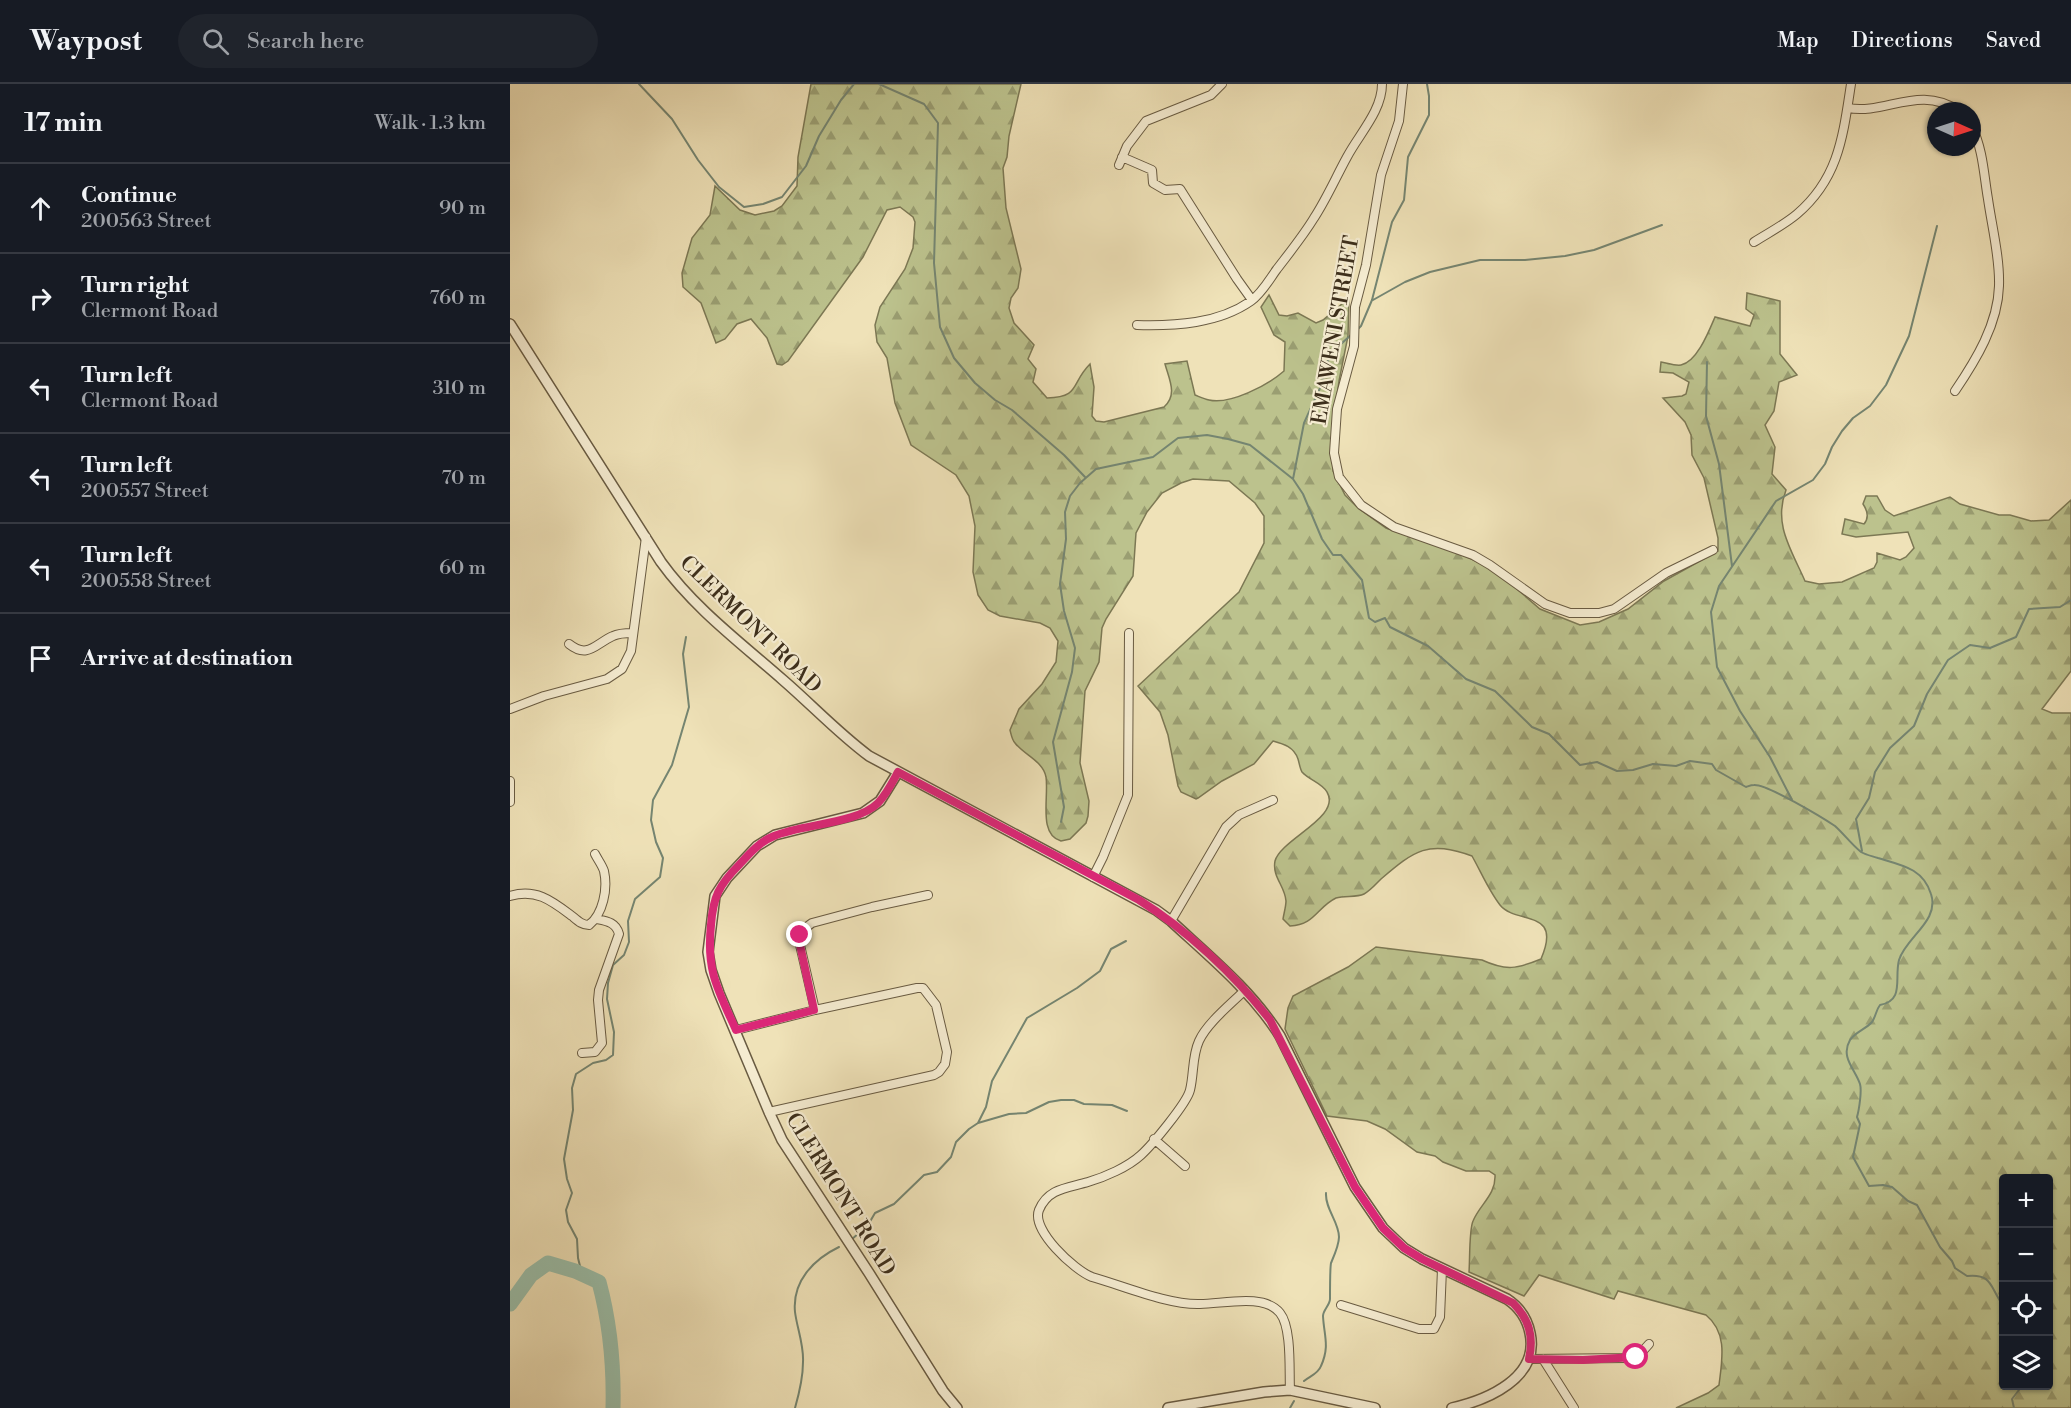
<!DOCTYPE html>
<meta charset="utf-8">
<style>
body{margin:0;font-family:"Libre Bodoni",serif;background:#20242c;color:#f1f3f6}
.controls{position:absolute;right:18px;bottom:18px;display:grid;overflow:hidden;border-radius:6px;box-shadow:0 2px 4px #0004}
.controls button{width:54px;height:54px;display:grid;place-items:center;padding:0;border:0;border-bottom:2px solid #363941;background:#171b24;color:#f1f3f6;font:30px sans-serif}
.compass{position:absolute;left:1417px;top:18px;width:54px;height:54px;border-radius:50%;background:#171b24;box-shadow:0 2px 4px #0004;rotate:93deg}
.stop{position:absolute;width:18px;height:18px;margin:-14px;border:4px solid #db2777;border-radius:50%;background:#fff}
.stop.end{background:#db2777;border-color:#fff;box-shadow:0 2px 6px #0008}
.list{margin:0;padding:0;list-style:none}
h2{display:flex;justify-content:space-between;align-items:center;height:78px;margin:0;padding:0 24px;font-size:26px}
h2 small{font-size:20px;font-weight:400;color:#9ea1a6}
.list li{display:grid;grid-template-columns:39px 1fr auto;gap:18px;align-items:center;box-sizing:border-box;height:90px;padding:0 24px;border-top:2px solid #363941}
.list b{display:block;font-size:22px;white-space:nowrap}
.list p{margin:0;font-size:20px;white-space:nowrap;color:#9ea1a6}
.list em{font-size:20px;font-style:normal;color:#9ea1a6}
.icon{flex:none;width:33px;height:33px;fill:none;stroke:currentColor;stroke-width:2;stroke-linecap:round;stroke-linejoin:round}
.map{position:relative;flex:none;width:1561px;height:1324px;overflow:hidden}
header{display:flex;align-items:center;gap:36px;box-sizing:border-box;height:84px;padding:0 30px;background:#171b24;border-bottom:2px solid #363941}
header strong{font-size:28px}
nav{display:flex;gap:33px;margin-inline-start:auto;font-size:21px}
.search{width:420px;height:54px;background:#20242c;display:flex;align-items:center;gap:15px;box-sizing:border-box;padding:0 21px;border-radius:33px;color:#9ea1a6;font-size:22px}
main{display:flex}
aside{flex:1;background:#171b24}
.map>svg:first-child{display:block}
</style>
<header>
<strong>Waypost</strong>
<div class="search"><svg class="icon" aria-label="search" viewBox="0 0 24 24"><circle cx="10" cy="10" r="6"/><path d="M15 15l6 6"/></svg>Search here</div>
<nav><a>Map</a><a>Directions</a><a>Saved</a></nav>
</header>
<main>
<aside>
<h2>17 min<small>Walk · 1.3 km</small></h2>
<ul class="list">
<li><svg class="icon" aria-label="ahead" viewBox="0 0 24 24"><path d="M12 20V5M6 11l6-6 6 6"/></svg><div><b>Continue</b><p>200563 Street</p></div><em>90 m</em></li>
<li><svg class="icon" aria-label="right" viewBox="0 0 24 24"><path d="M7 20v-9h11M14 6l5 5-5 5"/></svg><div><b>Turn right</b><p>Clermont Road</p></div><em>760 m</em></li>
<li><svg class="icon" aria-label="left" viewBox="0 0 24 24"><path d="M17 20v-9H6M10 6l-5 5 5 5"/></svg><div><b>Turn left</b><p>Clermont Road</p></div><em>310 m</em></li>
<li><svg class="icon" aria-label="left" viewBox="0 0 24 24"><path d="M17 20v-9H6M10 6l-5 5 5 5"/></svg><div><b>Turn left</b><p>200557 Street</p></div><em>70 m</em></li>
<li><svg class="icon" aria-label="left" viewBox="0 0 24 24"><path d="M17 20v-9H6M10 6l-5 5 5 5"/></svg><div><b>Turn left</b><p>200558 Street</p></div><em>60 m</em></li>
<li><svg class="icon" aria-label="arrive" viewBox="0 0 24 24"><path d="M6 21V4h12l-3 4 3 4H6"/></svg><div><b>Arrive at destination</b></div></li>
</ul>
</aside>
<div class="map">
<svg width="1561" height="1324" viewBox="0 0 1561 1324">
<defs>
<pattern id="forest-firs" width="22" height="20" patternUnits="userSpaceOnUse" patternTransform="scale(1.5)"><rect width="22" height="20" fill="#bcc28d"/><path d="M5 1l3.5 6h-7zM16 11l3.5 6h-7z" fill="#9a9e72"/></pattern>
</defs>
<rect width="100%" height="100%" fill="#efe2b8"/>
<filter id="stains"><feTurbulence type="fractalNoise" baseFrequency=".00333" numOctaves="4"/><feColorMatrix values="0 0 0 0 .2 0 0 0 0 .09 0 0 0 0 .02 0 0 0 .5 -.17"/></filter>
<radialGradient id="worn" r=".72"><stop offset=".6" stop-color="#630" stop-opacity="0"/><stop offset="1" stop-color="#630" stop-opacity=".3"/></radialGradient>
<path fill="url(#forest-firs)" stroke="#7c7854" stroke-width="1.5" fill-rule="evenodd" d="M301,0H511L499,52L497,73L493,84L496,124L511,185L508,204L501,214L499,224L504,239L524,261L518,275L526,285L523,298L537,314C571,313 560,300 580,280L584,303L582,332L586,337L594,338L654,323C668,311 659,295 655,280L677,277L685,311C690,313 694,315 699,316C720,321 758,301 774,287L775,258L764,251L751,223L759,211L769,231L777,232L788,229L806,239L813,236L839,214L838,252L829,297L822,348L823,387L835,411L848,424L876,444L933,462L970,479L1000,499L1030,525L1070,541L1089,538L1118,525L1154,497L1208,467V454L1194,394L1182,371L1181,351L1175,338L1153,314L1172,312L1176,310L1179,298L1163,289L1150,288L1151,278C1157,279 1165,282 1171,281C1187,278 1199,247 1205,233L1240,242L1244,231L1236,225L1237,209L1270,217V270L1287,291L1269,298L1264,327L1255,341L1265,363L1262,390L1276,406C1263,440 1281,465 1295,497L1309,500L1332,498L1364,484L1367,478V469L1390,476L1396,473L1404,464L1398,448L1346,453L1332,450L1335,435L1354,440C1360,433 1357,426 1353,420L1356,412H1367L1375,426L1384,432L1440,413L1450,420L1489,431H1500L1521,437L1539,436L1561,416V587L1532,625L1542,629H1561V1324H1166L1198,1309L1209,1301C1212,1276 1218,1249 1196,1231L1108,1207L1104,1215L1029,1191L1014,1212L959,1188C960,1176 959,1146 963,1137C970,1120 986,1111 985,1091L979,1087H956L933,1078L925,1072L907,1068L875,1045L857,1037L817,1032L775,945L778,924L783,912L838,883L866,863L972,876C996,887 1007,885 1031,875C1053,824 1006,841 990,821C979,807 971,788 962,772C918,756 905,766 871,795C866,800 860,807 854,810C846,814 835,811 826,814C807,823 805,841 780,842L773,835C774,829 776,822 776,817C775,802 762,793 765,777C771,755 832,733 817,708C812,699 799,696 792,688C790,685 789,678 788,675C784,663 774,660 763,657L744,680L712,697L688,714L686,715L671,708L668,702L658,651L650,628L628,602L729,508L754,459V432L745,419L719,397L683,395L671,399L652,409L637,428L626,449L623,492L596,535L592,544L589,578L575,607L570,679L579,717L578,732L576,739L560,755L551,757C528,751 539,713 536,693C533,677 514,671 505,659C502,656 501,650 500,646L509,625L532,600L546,578L548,557L540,544L530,539L490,532L478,526L468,511L463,488L465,442L459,412L446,391L401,361L385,319L377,274L367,258L365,241L370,223L395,185L403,164L405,138L403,133L390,123L377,126L353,173L278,277L272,281L267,280L257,254L241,235L227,240L215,255L206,259L191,219L173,203L172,189L182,154L200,131L205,102L230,126L245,131L264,127L272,122L287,102L288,73ZM1494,1094H1538V1302H1494Z"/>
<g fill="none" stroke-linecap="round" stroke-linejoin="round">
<path stroke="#758571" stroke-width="2" d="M129,0L162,35L188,76L209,103L234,123L253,120L272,113L296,82L309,52L331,16L344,0
M369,0L414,20L428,39L424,179L430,243L444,274L465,299L485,316L502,326L554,371L575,393
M863,216L895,198L920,188L970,176H1015L1055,172L1084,166L1152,141
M847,246L851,242L862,216L882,138L894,116L898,73L919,31V12L917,0
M1197,278L1196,332L1209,380L1222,482
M783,395L794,339L811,302L816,281L822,268L841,251
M1282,716L1260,673L1230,627L1207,583L1201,528L1209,502L1266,417L1303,396L1315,380L1322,363L1332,347L1343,334L1360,322L1376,301L1399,252L1427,142
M551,738L554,723L543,658L562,588L565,564L554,527L550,500L556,455L555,428L560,412L570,399L586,385L643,373L668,354L697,351L718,355L740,361L783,395L793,410L812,455L823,471H831L852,496L859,534L865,538L875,534L880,543L918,562L956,595L985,607L1022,643L1039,650L1070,681L1087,678L1107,687L1123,686L1143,680L1166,682L1180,677L1202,680L1206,686L1236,703C1239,702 1241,701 1244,701C1257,700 1313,734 1325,742C1334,750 1341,760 1351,768C1356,771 1362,772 1368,774C1391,781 1413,784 1421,810C1430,837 1396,853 1389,876C1384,895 1395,916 1370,921C1366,926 1366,932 1362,938C1356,945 1345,948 1340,956C1330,973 1345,985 1350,1000C1352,1007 1349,1026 1347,1033L1350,1040L1343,1073L1359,1102L1373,1101L1382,1103L1398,1117L1407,1121L1430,1163L1442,1177L1445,1184L1457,1192C1484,1189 1480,1206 1494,1222
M1352,767L1346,735L1359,714L1365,688L1380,664L1404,642L1417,610L1438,576L1460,561L1480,564L1506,553L1519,525L1550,523L1561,516
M468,1039L499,1030L516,1029L539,1018L551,1016H564L574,1020L602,1021L617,1027
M341,1156L358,1141L365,1129L384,1120L414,1091L427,1088L441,1073L446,1058L459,1045L468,1039L476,1023L482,997L517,934L567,904L590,887L601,865L616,857
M72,1190L68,1174L67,1155L58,1138L56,1126L62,1109L57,1095L54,1075L63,1026L62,1004L66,990L83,979L96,976L103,971L104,948L97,915L98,899L103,881L114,871L119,858L118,837L125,815L150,793L153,774L146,758L141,736L143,716L162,681L179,623L173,570L176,553
M794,1297C800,1292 808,1290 811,1282C820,1262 814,1252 813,1232C813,1226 820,1221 820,1215C820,1209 820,1184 821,1179C824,1172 829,1161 829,1153C829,1138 815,1125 816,1109
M285,1324C289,1310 293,1293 293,1278C294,1261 287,1244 285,1228C282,1197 304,1175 329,1163
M780,1324L784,1317
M1504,1324L1502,1315L1512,1302"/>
<path stroke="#9bbfaa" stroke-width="15" d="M0,1220L21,1191L38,1179L65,1187L89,1198C100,1239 104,1281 103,1324"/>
<defs>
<path id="minor" d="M893,0L889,37L871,91L856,181L845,223L844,262L827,325L824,369L829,393L851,421L884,443L963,471L980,481L1035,520L1060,529H1089L1104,525L1156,489L1203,466
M1338,24C1376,31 1409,0 1449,27
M612,73L642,86L643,99L655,106L670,105L727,195L742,216
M609,81L617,62L636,37L701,11L712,0
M1244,158C1258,149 1274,141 1287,130C1329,94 1333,52 1341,0
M627,241C665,242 708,240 741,217C752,209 759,196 767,185C780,168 793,152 804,134C817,114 826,93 837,73C849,50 872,27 872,0
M1445,307C1466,276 1488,240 1489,202C1490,174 1482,143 1478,115C1474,92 1473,65 1462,43
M59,560C78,575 85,560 103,552C109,549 116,549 123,549
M0,625L34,612L97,595L112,585L121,567L136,453
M0,697V718
M583,793L593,773L618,711L619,549
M0,812C26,804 42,817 62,832C68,837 72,841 79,841C93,830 98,805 94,787C92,781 88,776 85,770
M661,837L716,743L729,731L763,716
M735,906C721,920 697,939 689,957C682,972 684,990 680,1006C677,1019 642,1061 631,1071C618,1083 595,1093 578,1098C558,1104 538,1104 529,1126C521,1146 564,1186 582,1193C614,1202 658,1221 690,1220C713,1220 754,1209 770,1229C782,1244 779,1287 780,1306
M305,926L290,861C290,850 293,845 302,839L362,823L418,811
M226,946L305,926L407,904H413L426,921L437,968L435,980L429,988L424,991L259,1028
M72,969L85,968L92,959L88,916L89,906L109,850C106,838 96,837 86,835
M644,1055L675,1082
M831,1221L909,1245H924L930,1233L932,1185
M1019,1275L1118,1274L1130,1270L1139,1260
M1033,1275L1064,1324"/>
<path id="tertiary" d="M0,240L151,478C184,524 231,559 273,596C302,621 328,649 359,672L646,826L661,837C700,873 742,907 770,952L845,1103L873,1144L894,1164L912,1175L997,1215C1009,1223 1017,1234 1020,1249C1030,1294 977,1316 942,1324
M388,688L370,717L353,729L265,751L247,762L217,794L205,812L198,868L201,886L209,909L259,1028L272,1056L359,1189L433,1307L447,1324
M658,1324L754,1308L780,1306L865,1324"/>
</defs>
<use href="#minor" stroke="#695b42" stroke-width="10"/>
<use href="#tertiary" stroke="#695b42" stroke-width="12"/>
<use href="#minor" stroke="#f5ecd1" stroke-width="8"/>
<use href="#tertiary" stroke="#f5ecd1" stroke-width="9"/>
</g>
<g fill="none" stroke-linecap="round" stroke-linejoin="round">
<path stroke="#db2777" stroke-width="8" d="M290,851V861L304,926L226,946C208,906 196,887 201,841C203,813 209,801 229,781C239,770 249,758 264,752C292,740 347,740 368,719C376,711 382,699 388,688L629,816C676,845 726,892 760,936L845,1103L873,1144L894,1164L912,1175L1003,1219C1019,1235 1024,1252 1019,1275L1073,1276L1126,1273"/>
</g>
<g text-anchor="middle" stroke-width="4.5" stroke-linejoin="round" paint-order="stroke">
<g font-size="21" fill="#3c2e1b" stroke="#f5ecd1">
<text transform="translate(825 246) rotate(-80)" y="7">EMAWENI STREET</text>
<text transform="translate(241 540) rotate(44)" y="7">CLERMONT ROAD</text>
<text transform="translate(331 1110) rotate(58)" y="7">CLERMONT ROAD</text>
</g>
</g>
<rect width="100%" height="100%" filter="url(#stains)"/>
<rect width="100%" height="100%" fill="url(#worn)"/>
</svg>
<div class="controls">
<button>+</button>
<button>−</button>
<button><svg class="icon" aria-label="locate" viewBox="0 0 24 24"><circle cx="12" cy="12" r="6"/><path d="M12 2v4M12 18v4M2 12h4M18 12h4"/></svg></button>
<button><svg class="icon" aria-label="layers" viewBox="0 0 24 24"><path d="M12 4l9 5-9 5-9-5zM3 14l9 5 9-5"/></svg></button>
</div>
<svg class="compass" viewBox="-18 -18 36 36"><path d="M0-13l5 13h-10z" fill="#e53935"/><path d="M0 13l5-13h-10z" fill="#9ea1a6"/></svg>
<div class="stop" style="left:1126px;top:1273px"></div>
<div class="stop end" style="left:290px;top:851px"></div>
</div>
</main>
